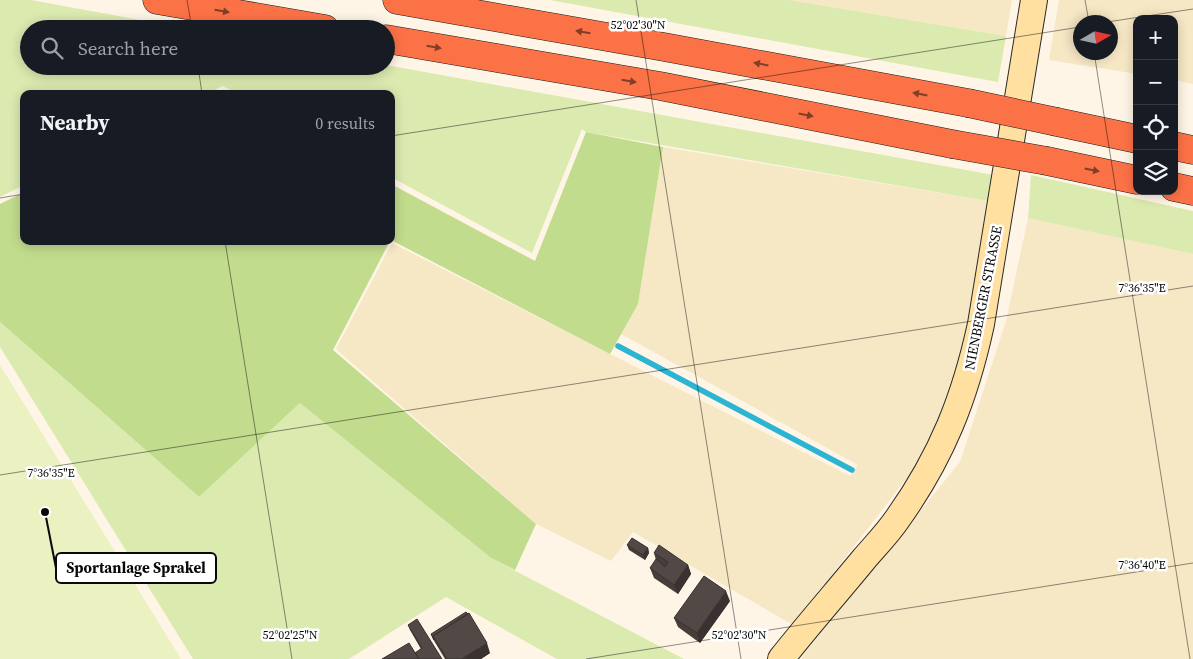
<!DOCTYPE html>
<meta charset="utf-8">
<style>
body{margin:0;font-family:"Source Serif 4",serif;background:#20242c;color:#f1f3f6}
.controls{position:absolute;right:15px;top:15px;display:grid;overflow:hidden;border-radius:10px;box-shadow:0 2px 12px #0003}
.controls button{width:45px;height:45px;display:grid;place-items:center;padding:0;border:0;border-bottom:1px solid #363941;background:#171b24;color:#f1f3f6;font:25px sans-serif}
.compass{position:absolute;left:1073px;top:15px;width:45px;height:45px;border-radius:50%;background:#171b24;box-shadow:0 2px 12px #0003;rotate:81deg}
.list{margin:0;padding:0;list-style:none}
h2{display:flex;justify-content:space-between;align-items:center;height:65px;margin:0;padding:0 20px;font-size:21px}
h2 small{font-size:16px;font-weight:400;color:#9ea1a6}
.icon{flex:none;width:28px;height:28px;fill:none;stroke:currentColor;stroke-width:2;stroke-linecap:round;stroke-linejoin:round}
.map{position:relative;flex:none;width:1193px;height:659px;overflow:hidden}
.search{position:absolute;background:#171b24;box-shadow:0 2px 12px #0003;left:20px;top:20px;width:375px;height:55px;display:flex;align-items:center;gap:12px;box-sizing:border-box;padding:0 18px;border-radius:28px;color:#9ea1a6;font-size:19px}
.panel{position:absolute;background:#171b24;box-shadow:0 2px 12px #0003;left:20px;top:90px;width:375px;height:155px;border-radius:10px}
.map>svg:first-child{display:block}
</style>
<div class="map">
<svg width="1193" height="659" viewBox="0 0 1193 659">
<rect width="100%" height="100%" fill="#fff5e6"/>
<path fill="#f6e7c5" fill-rule="evenodd" d="M789,0H1012L1006,36Z
M1059,0H1193V84L1174,80V19H1137V74L1049,60ZM1110,22V52H1080V22Z
M663,147L994,202L955,384L930,448L793,625L633,532L611,561L536,524L336,349L392,243L850,476L858,465L621,334L638,304Z
M1028,218L1193,254V659H800L960,462L1006,321Z"/>
<path fill="#dbeaaf" d="M0,0H31L189,29H29V66H386V65L999,176L994,202L586,132L582,129L532,253L391,177V94H238L223,86L206,94H24V185L0,197Z
M550,0H789L1006,36L998,82Z
M1031,175L1193,211V254L1028,218Z
M0,322L199,497L300,403L491,558L684,659H557L446,597L349,659H193L0,347Z"/>
<path fill="#c2dc8d" d="M586,132L663,147L638,304L610,354L391,240V184L535,261Z
M24,192V241H390L333,350L536,524L515,570L491,558L300,403L199,497L0,322V204Z"/>
<path fill="#ebf1c1" d="M0,365L181,659H0Z"/>
<g fill="none" stroke-linecap="round" stroke-linejoin="round">
<path stroke="#2cb5d3" stroke-width="5.5" d="M618,346L852,470"/>
<defs>
<path id="secondary" d="M781,659C808,625 836,593 864,559C875,546 888,533 898,518C942,456 965,398 981,324L1034,0"/>
<path id="highway" d="M157,0L325,29
M397,0L664,47L968,103
M386,39L660,86L952,144
M1057,122L1137,139
M1174,146L1193,150
M1047,161L1137,180
M1174,187L1193,191"/>
</defs>
<use href="#secondary" stroke="#2b2b2b" stroke-width="28"/>
<use href="#highway" stroke="#1a1a1a" stroke-width="29"/>
<use href="#secondary" stroke="#ffe0a1" stroke-width="26"/>
<use href="#highway" stroke="#fc7247" stroke-width="28"/>
<defs>
<path id="highway-bridge" d="M968,103L1057,122
M952,144L1047,161"/>
</defs>
<use href="#highway-bridge" stroke="#1a1a1a" stroke-width="29" stroke-linecap="butt"/>
<use href="#highway-bridge" stroke="#fc7247" stroke-width="28"/>
</g>
<path fill="#473e3b" d="M627,545L648,548L649,553L645,560L629,550Z
M654,553L688,565L691,574L678,594L654,578L650,568L656,560Z
M730,601L700,643L678,627L674,618Z
M408,625L442,659L415,653L421,649L410,630Z
M431,634L490,653L481,659H445L433,639Z"/>
<path fill="#393230" d="M648,548L649,553L645,560L643,555Z
M688,565L691,574L678,594L674,585Z
M726,591L730,601L700,643L697,633Z
M487,643L490,653L481,659H462Z"/>
<path fill="#524845" stroke="#393230" d="M632,538L648,548L643,555L627,545Z
M659,545L688,565L674,585L650,568L656,559L665,567L668,562L654,553Z
M704,576L726,591L697,633L674,618Z
M466,612L468,614L433,636L434,640L431,634Z
M469,613L487,643L462,659H447L433,636Z
M417,619L442,659H419L415,653L422,648L408,625Z
M409,643L419,659H382Z"/>
<defs><path id="oneway-solid" d="M-6-.8H1V-3.2L6.5 0L1 3.2V.8H-6Z" transform="scale(1.25)"/></defs>
<g fill="#823e28">
<use href="#oneway-solid" transform="translate(222 11) rotate(10)"/>
<use href="#oneway-solid" transform="translate(583 32) rotate(-170)"/>
<use href="#oneway-solid" transform="translate(434 47) rotate(10)"/>
<use href="#oneway-solid" transform="translate(761 64) rotate(-169)"/>
<use href="#oneway-solid" transform="translate(629 81) rotate(10)"/>
<use href="#oneway-solid" transform="translate(920 94) rotate(-169)"/>
<use href="#oneway-solid" transform="translate(806 115) rotate(11)"/>
<use href="#oneway-solid" transform="translate(1092 170) rotate(11)"/>
</g>
<path fill="none" stroke="#090909" stroke-width="1" stroke-opacity="0.45" d="M187,0L192,29M636,0L741,659M1085,0L1089,22M1107,22L1193,9M1094,52L1190,659M198,66L202,94M391,136L1080,27M0,198L24,194M225,241L292,659M0,475L1193,286M586,659L1193,563"/>
<g text-anchor="middle" stroke-width="5" stroke-linejoin="round" paint-order="stroke">
<g font-size="14" fill="#090909" stroke="#fff">
<text transform="translate(983 298) rotate(-79)" y="5">NIENBERGER STRASSE</text>
</g>
</g>
<g font-size="12" text-anchor="middle" fill="#090909" stroke="#fff" stroke-width="5" stroke-linejoin="round" paint-order="stroke">
<text x="638" y="29">52°02'30"N</text>
<text x="1142" y="292">7°36'35"E</text>
<text x="51" y="477">7°36'35"E</text>
<text x="1142" y="569">7°36'40"E</text>
<text x="290" y="639">52°02'25"N</text>
<text x="739" y="639">52°02'30"N</text>
</g>
<path fill="none" stroke="#090909" stroke-width="2" d="M45 512L56 568"/>
<circle fill="#090909" stroke="#fff" stroke-width="2" cx="45" cy="512" r="5"/>
<rect fill="#fff" stroke="#090909" stroke-width="2" x="56" y="553" width="160" height="30" rx="5"/>
<g font-size="15" text-anchor="middle" font-weight="bold" fill="#090909">
<text x="136" y="573">Sportanlage Sprakel</text>
</g>
</svg>
<div class="controls">
<button>+</button>
<button>−</button>
<button><svg class="icon" aria-label="locate" viewBox="0 0 24 24"><circle cx="12" cy="12" r="6"/><path d="M12 2v4M12 18v4M2 12h4M18 12h4"/></svg></button>
<button><svg class="icon" aria-label="layers" viewBox="0 0 24 24"><path d="M12 4l9 5-9 5-9-5zM3 14l9 5 9-5"/></svg></button>
</div>
<svg class="compass" viewBox="-18 -18 36 36"><path d="M0-13l5 13h-10z" fill="#e53935"/><path d="M0 13l5-13h-10z" fill="#9ea1a6"/></svg>
<div class="search"><svg class="icon" aria-label="search" viewBox="0 0 24 24"><circle cx="10" cy="10" r="6"/><path d="M15 15l6 6"/></svg>Search here</div>
<section class="panel">
<h2>Nearby<small>0 results</small></h2>
<ul class="list">
</ul>
</section>
</div>
